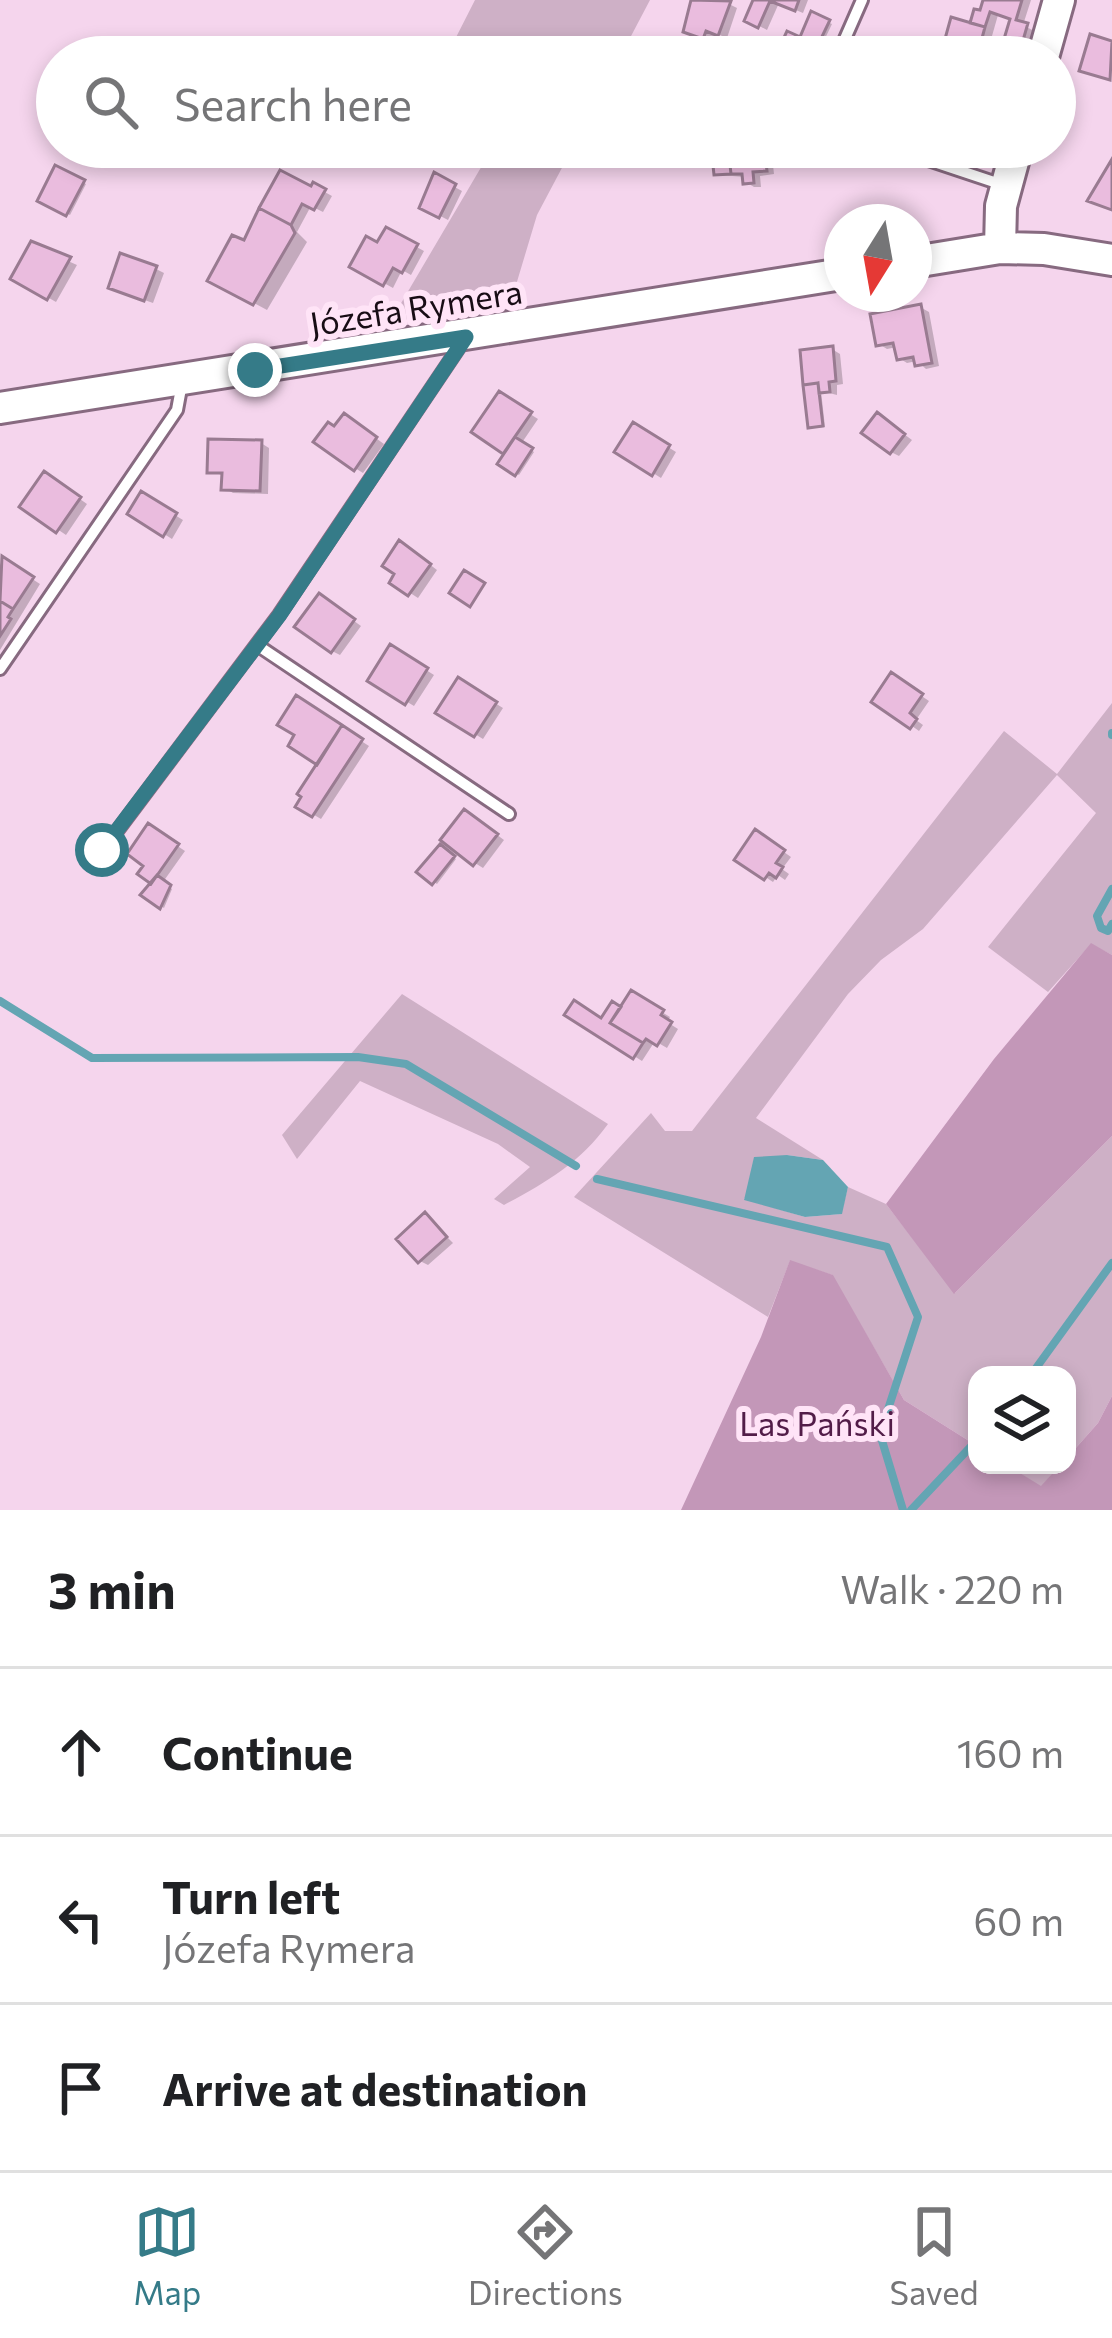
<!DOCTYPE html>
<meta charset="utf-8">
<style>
body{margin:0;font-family:Commissioner,sans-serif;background:#f6f6f6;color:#202124}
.controls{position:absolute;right:36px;bottom:36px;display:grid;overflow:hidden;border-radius:24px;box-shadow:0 6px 18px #0003}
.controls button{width:108px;height:108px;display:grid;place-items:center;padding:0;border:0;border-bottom:3px solid #e0e0e0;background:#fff;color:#202124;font:60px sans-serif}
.compass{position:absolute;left:824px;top:204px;width:108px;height:108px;border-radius:50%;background:#fff;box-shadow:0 6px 18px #0003;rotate:191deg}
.stop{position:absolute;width:36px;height:36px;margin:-27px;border:9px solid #357b88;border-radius:50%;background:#fff}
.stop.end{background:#357b88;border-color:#fff;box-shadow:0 3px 12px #0008}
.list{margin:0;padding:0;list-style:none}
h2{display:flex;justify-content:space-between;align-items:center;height:156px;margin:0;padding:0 48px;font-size:51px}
h2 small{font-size:39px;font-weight:400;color:#757577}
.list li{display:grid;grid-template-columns:78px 1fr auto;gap:36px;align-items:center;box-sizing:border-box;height:168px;padding:0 48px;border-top:3px solid #e0e0e0}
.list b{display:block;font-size:45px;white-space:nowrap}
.list p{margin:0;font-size:39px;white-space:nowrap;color:#757577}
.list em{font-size:39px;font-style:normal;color:#757577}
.icon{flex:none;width:66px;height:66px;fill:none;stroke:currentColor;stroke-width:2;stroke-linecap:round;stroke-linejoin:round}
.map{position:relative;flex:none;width:1112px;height:1510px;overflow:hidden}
.search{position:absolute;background:#fff;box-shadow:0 6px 18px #0003;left:36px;right:36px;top:36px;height:132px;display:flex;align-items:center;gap:30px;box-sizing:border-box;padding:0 42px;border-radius:66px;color:#757577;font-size:45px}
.sheet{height:660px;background:#fff}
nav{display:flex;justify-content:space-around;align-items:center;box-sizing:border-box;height:168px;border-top:3px solid #e0e0e0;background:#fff;font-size:33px;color:#757577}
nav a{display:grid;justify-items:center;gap:6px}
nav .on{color:#357b88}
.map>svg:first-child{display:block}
</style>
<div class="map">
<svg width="1112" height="1510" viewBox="0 0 1112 1510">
<rect width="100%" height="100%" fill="#f5d5ed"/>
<path fill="#ceb0c6" d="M475,0H650L620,57H446Z
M493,147H573L537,215L510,305L390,322Z
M1112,703V955L1091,944L1048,992L988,947L1096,813L1057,775L923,929L881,960L848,994L756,1118L823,1160L787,1155L744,1199L805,1217L841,1214L848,1187L886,1204L955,1293L1112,1136V1396L1098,1423L1067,1458V1375H977V1446L904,1400L832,1275L790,1261L768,1317L574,1197L651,1113L665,1131H692L1004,731L1057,774Z
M402,994L608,1124C580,1163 545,1183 504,1205L494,1199L530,1167L498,1144L360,1081L297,1159L282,1135Z
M1007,1465H1060L1041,1487Z"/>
<path fill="#c397b8" d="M1091,943L1112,955V1136L954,1294L886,1204L994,1059Z
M790,1260L833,1275L904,1400L977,1446V1465H1007L1041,1486L1060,1465H1067V1458L1098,1423L1112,1396V1510H681L761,1337Z"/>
<path fill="#64a5b3" d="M787,1155L823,1160L848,1187L842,1214L805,1217L744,1200L754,1157Z"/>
<path fill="#0003" d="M694,0H721L737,8L727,38L715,33L711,41L695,35L686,21Z
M757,0H808L803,13L779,3L767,30L748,20Z
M986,0H1031L1023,25L1034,31L1030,46L1016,42L1013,19L998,15L986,57H943L982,13Z
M812,15L832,24L820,49L825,52L823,57H778L801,41Z
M714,147H771L774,174L760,176L761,187H754L746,182L745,177L720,175Z
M56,169L86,184L70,215L41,200Z
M436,177L462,191L448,220L423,207Z
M314,186L332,196L323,212L311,206L297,232L307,242L267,310L211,280L246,244Z
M387,231L424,251L411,275L402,270L393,288L353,266L379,247Z
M32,245L77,265L56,302L14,278Z
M156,269L164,273L153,303L119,291Z
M920,307L929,312L939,366L926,369L917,361L907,363L899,358L897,347L887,349L879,344Z
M832,349L840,354L843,384L837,385V395L821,391L825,427L814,428L807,388Z
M500,395L538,419L521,444L534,452L519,475L501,464L508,454L475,432Z
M885,420L912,440L899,456L891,452Z
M352,421L384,444L363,473L355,468L335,430Z
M634,426L676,452L661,478L618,451Z
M261,443L269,448L268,494L233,493L225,488V476L210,471Z
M53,480L87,504L66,535L23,506Z
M142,495L183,520L172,539L131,513Z
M408,548L437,570L418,598L393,582Z
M3,560L40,584L0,650V565Z
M328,602L361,626L340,655L332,651Z
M391,648L434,675L414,706L371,680Z
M892,676L929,701L916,720L923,725L919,731L912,726Z
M459,681L503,708L483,739L439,712Z
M297,700L369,746L321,819L299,806L321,764L298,734Z
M473,817L504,840L483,868L475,863Z
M149,827L185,851L163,882L172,889L164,908L144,894L154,883L148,865Z
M764,838L791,857L782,869L789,874L785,880L778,875L773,882L738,859Z
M441,847L456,859L437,884L421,872Z
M632,994L670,1017L667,1022L678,1029L667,1048L655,1041L642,1061L568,1014L603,1021L622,1011Z
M426,1216L453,1243L428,1265L420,1261Z"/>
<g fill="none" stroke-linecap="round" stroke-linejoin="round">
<path stroke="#64a5b3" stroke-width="8" d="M1112,733V735
M1112,889L1097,916L1101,928L1108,931L1112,924
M0,1001L92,1058L358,1057L406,1064L576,1166
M597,1179L887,1247L918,1317L880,1434L903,1510
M1031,1375L1112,1263
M911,1510L977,1440"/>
</g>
<path fill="#eabcde" stroke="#997b91" stroke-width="3" d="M691,0L731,1L718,36L706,31L703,39L683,32Z
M753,0H799L795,11L770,1L758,28L744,21Z
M983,0H1022L1016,20L1028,23L1022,44L1004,39L1010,19L990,12L985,27L970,23L974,9L980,10Z
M811,11L830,20L818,45L800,37Z
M951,17L985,27L977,57H940Z
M787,31L818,45L813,57H775Z
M1090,34L1112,41L1110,80L1079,71Z
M711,147H728L731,174L714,175Z
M728,147H764L767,171L753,172L754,183L743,184L742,174H731Z
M1112,159V210L1087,201Z
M55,165L85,180L66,216L37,201Z
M280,170L311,186L313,182L326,189L314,210L302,204L291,225L259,208Z
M434,172L456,184L439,218L419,208Z
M259,208L291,225L295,233L253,305L207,281L232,235L244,240Z
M386,227L418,244L402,273L393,268L383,286L349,267L366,236L377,242Z
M31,241L71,257L47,300L10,279Z
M120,253L157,266L144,301L108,288Z
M921,304L932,363L915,366L913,357L897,360L893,343L876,346L870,314Z
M833,346L836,381L829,382L830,392L819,393L818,383L803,385L800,350Z
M818,383L823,426L808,428L803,385Z
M499,391L532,412L503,454L471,432Z
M877,412L905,434L890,454L861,433Z
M344,413L377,437L354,471L313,442L328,422L334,426Z
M633,422L670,445L652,476L614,452Z
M515,437L533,448L515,476L497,464Z
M208,439L262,440L260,491L221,490L222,473H207Z
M44,471L81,497L56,533L19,507Z
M141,491L177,513L163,537L127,514Z
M399,540L431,564L408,596L389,583L394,574L382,566Z
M2,556L34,577L13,609L0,601Z
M464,570L485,583L470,607L449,593Z
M319,593L355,619L331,653L294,627Z
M0,601L13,609L8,617L11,619L0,636Z
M390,644L428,668L405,705L367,681Z
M891,672L923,694L910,713L917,719L910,729L871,702Z
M458,677L497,702L474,737L435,713Z
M296,695L342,725L317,765L288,746L294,735L277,725Z
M342,725L363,739L312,817L295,807L301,797L297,794Z
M464,809L498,834L473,866L440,840Z
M148,823L179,844L151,884L137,874L143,866L127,854Z
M755,829L785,850L776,863L783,867L776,878L769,873L764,880L734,860Z
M440,844L455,856L432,885L416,872Z
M157,875L171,885L160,909L140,895Z
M631,990L664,1010L661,1015L672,1022L657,1046L646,1039L643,1043L610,1023Z
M574,1000L601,1018L612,1001L621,1007L610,1023L643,1043L633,1059L564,1015Z
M425,1212L447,1237L418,1263L396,1239Z"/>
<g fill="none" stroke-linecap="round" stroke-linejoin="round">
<defs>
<path id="lane" d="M837,57L862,0
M889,147L1003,185
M257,645L509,814
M0,669L177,410L182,383
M102,851L279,615L464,340"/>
<path id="secondary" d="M1043,57L1059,0
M1000,248L1001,206L1017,147
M914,262L1000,248L1044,249L1112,260
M0,408L842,274"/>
</defs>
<use href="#lane" stroke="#876a80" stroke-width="16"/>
<use href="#secondary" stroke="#876a80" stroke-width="36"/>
<use href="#lane" stroke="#fff" stroke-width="10"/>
<use href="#secondary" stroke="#fff" stroke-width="30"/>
</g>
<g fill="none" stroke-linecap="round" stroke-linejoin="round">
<path stroke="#357b88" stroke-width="15" d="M102,850L279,616L466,337L255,370"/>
</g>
<g text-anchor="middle" stroke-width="12" stroke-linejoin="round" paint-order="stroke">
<g font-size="33" fill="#180d15" stroke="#ffe4f7">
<text transform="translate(416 308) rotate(-9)" y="12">Józefa Rymera</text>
</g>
<g font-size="33" fill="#521c48" stroke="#ffe4f7">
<text x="817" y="1436">Las Pański</text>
</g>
</g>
</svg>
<div class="controls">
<button><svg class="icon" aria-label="layers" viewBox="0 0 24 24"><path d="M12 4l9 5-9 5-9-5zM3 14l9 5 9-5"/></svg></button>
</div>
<svg class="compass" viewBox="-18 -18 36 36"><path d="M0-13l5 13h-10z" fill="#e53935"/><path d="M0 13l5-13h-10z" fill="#757577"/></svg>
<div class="stop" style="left:102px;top:850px"></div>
<div class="stop end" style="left:255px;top:370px"></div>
<div class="search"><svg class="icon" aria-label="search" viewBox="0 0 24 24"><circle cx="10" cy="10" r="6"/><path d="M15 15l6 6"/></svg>Search here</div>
</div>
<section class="sheet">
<h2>3 min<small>Walk · 220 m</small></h2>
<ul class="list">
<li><svg class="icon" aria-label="ahead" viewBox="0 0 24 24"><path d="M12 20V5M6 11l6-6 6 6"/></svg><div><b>Continue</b></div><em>160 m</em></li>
<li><svg class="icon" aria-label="left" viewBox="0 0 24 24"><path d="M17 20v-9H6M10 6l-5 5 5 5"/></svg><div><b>Turn left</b><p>Józefa Rymera</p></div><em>60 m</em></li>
<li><svg class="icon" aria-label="arrive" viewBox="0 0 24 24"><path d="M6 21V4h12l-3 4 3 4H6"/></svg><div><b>Arrive at destination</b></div></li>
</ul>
</section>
<nav>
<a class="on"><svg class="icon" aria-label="map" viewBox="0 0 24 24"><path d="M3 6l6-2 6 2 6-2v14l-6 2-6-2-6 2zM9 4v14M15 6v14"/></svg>Map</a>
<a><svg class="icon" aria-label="directions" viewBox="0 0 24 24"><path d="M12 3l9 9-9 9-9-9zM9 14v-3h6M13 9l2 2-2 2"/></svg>Directions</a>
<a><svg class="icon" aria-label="saved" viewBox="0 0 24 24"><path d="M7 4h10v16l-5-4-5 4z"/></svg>Saved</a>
</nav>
